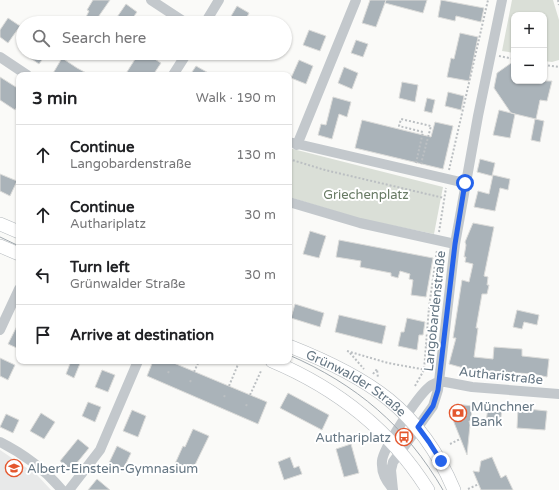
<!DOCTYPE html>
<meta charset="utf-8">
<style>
body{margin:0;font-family:"Varela Round",sans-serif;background:#f2f2f2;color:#202124}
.controls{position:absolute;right:12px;top:12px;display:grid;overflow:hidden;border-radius:8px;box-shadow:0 1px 3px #0004}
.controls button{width:36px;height:36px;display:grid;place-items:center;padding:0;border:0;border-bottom:1px solid #e0e0e0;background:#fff;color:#202124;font:20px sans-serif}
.stop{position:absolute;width:12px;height:12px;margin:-9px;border:3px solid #2563eb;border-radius:50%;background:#fff}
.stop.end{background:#2563eb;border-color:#fff;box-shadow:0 1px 4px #0008}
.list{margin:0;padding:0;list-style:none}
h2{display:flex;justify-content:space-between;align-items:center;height:52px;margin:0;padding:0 16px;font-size:17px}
h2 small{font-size:13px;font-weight:400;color:#757577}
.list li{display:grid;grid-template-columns:26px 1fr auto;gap:12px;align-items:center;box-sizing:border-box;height:60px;padding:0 16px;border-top:1px solid #e0e0e0}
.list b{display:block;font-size:15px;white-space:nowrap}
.list p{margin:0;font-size:13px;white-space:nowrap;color:#757577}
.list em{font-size:13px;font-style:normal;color:#757577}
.icon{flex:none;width:22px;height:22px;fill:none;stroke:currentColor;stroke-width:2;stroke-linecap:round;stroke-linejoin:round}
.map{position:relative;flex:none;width:559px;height:490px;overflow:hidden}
.search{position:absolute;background:#fff;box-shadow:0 1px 3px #0004;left:16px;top:16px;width:276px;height:44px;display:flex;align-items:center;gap:10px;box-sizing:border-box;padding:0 14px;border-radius:22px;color:#757577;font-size:15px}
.panel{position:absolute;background:#fff;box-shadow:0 1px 3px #0004;left:16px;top:72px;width:276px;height:292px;border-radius:8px}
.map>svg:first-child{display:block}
</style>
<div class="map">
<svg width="559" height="490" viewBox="0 0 559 490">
<rect width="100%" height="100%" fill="#fafaf8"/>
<path fill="#e8e9e9" d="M0,450L37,475L51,490H0Z"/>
<path fill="#dadfd7" d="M512,0H553L559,20V60L552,62L544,61V15H514V53L502,51Z
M289,148L443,187L434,234L361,219L289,197Z"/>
<path fill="#aab3b9" stroke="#dcdcda" d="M93,0H110L94,23L86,17L89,11L87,10Z
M370,0H386L376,27L362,23Z
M386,0H427L423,13L385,3Z
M441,0L484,8L481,22L456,16L455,21L438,17Z
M126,4L137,12L129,23H113Z
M237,6L249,13L244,23H227Z
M8,18L20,26L8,43L0,37V30Z
M309,30L326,36L320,51L303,45Z
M460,33L478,37L469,81L447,77L451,58L454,59Z
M356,40L368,44L363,57L351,53Z
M23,53H47L39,64Z
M139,53H145L161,63L153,75H125Z
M62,58L77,68L90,75H52Z
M299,60L313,66L306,84L291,78Z
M514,61V81H552L547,101L540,100L536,119L511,113L494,88L497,73Z
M196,66L212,75H190Z
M344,67L358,73L352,89L338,83Z
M0,77L19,89V104L15,110L0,100Z
M402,82L418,85L415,102L399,98Z
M448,92L464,96L461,110L445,106Z
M333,97L351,102L347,117L339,114L332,139L318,135L321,124L326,125Z
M427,98L435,100L432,113L424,111Z
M499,110L515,114L510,138L493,135Z
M535,119L544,121L540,142L531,140Z
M362,120L431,137L435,122L453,126L443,169L355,148Z
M480,159L495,163L492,176L477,172Z
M0,174L17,181L10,196L0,191Z
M493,175L510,179L508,190L500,188L495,211L474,207L478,191L489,194Z
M473,223L494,227L484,276L488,277L487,285H489L487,294H482L476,328H478L474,357L493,359L494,347L522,349V356L549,359L547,377L533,374L471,370L449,364L456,338H453L462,280L469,282L473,264L465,262L466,257H464L466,245L465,242Z
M310,231L326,236L319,258L303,254Z
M339,240L433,258L426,297L411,295L413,280L409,279L410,274L400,271L398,278L391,276V273L360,267L361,261L336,257Z
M295,304L324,313L320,327L291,318Z
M517,310L539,315L537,325L524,322L522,329L513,327Z
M339,315L386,326L382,344L335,332Z
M407,318L425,322L423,335H419L417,350L398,346L401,332H404Z
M19,322V349L8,344Z
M0,358L15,365L8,380L0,376Z
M71,361H81L74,378L66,374Z
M153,361H169L267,402L258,424L147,376Z
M102,370L115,375L108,392L95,387Z
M288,393L329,415L322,430L280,408Z
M88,402L101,407L95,422L82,416Z
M456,404L472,406L471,421H469L470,425L467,455L451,415L455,413Z
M488,406L502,408L500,425L486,423Z
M518,408L547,411L545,430L517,428Z
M132,410L146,416L138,437L123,431Z
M41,413L55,422L44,439L30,431Z
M6,414L19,420L13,433L0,427Z
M193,429L209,436L191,473L174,466L183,446L185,447Z
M78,439L89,448L71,470L60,461Z
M351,444L359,473L344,477L336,449Z
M117,446L131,453L122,472L108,465Z
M290,457L294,468L299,466L302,474L284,480L278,462Z
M492,457L501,478L506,475L513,490H481L473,471L479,472L481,461Z
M97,479L110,490H88Z"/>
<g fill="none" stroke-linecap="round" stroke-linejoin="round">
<defs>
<g id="major">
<path d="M0,224L19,232"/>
<path d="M0,246L19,254"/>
<path id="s1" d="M289,346C368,377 420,409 454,490"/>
<path d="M272,361C336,388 391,431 428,490"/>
</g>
</defs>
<use href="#major" stroke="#b5babe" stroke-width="14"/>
<path stroke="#bbbfc2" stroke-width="2" stroke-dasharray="2 2" stroke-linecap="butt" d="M558,0L559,5
M499,56L514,59
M544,65L559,67
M289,159L325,170L444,198
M416,163L423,132L399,126L401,119L431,126L421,164
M449,170L488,0
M439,232L446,188
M429,305L438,306
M426,345L434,346
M347,351L388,363L432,371
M350,353L364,369
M173,363V361
M194,372L199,361
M168,373L169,371
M373,374L377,369L378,378
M190,382L191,380
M229,386L239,362
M415,386L424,370L429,307L437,250
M250,395L261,371
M224,397L225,395
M246,406L247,404
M450,444L460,439
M468,489L479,484"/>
<path stroke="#c3c8cc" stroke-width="10" d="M151,0L186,23
M205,23L219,0
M0,57L27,75
M173,75L187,53
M289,142L465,183
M297,145L356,0
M289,202L360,223L455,244
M0,330L19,289
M440,381L472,387L559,394
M0,442C24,454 45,470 62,490
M393,489C386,481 381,473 382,461C383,448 418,396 429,387C432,384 436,383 440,381
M69,490L100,450L138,361
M393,490L391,470L393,462L433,406L438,390L455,244L478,116L502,0"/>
<use href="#major" stroke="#fff" stroke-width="13"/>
<path stroke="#a2aab0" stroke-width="1" d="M0,237L19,246
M289,355C356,384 406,426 443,490"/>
</g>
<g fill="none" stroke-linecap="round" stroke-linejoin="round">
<path stroke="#2563eb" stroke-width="5" d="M441,461L429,442L418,427L433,406L438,390L455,244L465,183"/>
</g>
<defs>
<symbol id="bank-ring" viewBox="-11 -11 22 22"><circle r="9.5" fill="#fff" stroke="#e4572e" stroke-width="1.5"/><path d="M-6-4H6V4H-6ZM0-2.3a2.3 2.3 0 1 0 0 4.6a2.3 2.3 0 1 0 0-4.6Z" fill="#e4572e"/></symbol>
<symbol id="bus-ring" viewBox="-11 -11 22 22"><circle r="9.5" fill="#fff" stroke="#e4572e" stroke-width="1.5"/><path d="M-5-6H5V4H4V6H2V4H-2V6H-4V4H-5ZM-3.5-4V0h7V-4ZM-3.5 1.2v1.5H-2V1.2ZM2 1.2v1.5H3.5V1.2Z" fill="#e4572e"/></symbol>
<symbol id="school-ring" viewBox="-11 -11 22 22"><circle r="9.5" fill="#fff" stroke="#e4572e" stroke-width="1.5"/><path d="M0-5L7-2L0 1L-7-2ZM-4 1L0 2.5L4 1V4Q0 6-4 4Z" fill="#e4572e"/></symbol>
</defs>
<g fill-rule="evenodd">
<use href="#bank-ring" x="448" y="403" width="20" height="20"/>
<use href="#bus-ring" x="394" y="427" width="20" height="20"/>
<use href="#school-ring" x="4" y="458" width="20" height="20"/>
</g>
<g text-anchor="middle" stroke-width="4" stroke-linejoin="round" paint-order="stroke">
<g font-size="13" fill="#687a64" stroke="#fff">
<text x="366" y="199">Griechenplatz</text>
</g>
<g font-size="13" fill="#657683" stroke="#fff">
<text transform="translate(434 311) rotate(-84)" y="5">Langobardenstraße</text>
<text transform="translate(501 375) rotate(6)" y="5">Autharistraße</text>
<text dy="5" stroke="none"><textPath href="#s1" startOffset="77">Grünwalder Straße</textPath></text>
</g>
<g font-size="13" fill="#657683" stroke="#fff" text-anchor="start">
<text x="471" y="411">Münchner<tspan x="471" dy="15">Bank</tspan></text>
<text x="391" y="442" text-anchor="end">Authariplatz</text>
<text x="27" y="473">Albert-Einstein-Gymnasium</text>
</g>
</g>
</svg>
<div class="controls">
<button>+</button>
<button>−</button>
</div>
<div class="stop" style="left:465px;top:183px"></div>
<div class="stop end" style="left:441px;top:461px"></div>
<div class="search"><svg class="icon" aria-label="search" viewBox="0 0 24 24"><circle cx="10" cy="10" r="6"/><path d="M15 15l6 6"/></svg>Search here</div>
<section class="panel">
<h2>3 min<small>Walk · 190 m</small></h2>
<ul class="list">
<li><svg class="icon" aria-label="ahead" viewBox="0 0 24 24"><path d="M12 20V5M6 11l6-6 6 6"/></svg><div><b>Continue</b><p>Langobardenstraße</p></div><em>130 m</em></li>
<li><svg class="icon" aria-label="ahead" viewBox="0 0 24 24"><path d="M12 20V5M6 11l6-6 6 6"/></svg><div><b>Continue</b><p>Authariplatz</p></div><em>30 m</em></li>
<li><svg class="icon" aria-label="left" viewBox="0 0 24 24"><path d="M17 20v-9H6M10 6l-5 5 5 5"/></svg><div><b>Turn left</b><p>Grünwalder Straße</p></div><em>30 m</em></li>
<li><svg class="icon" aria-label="arrive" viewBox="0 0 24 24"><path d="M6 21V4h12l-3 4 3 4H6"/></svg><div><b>Arrive at destination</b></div></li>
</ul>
</section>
</div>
